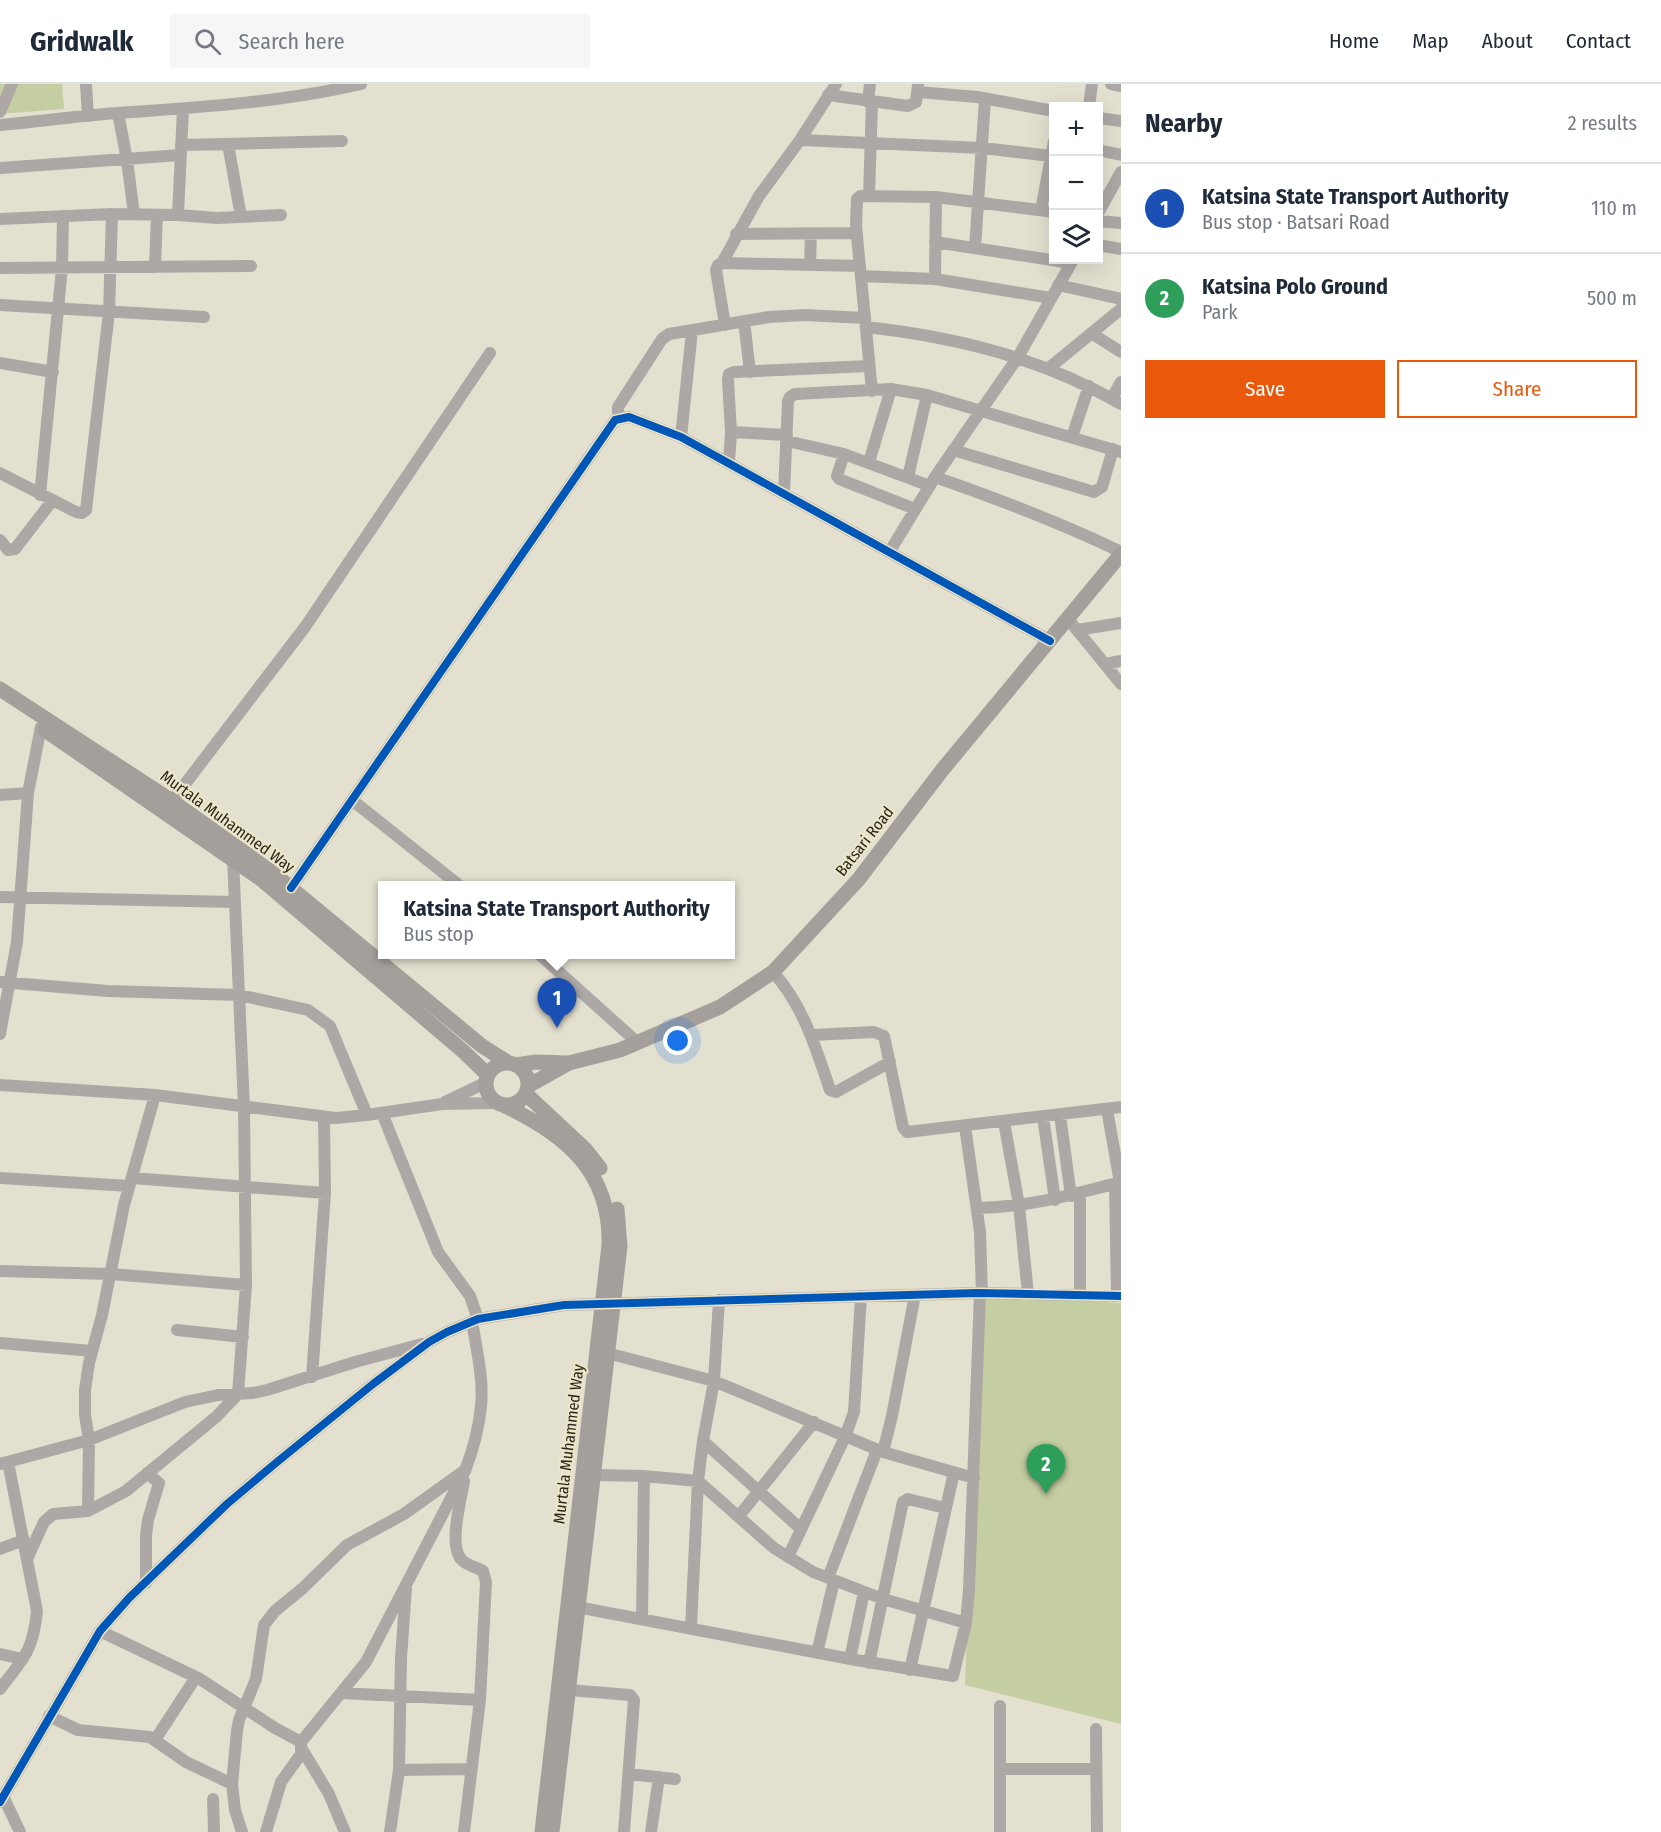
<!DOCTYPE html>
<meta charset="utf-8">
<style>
body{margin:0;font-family:"Fira Sans Condensed",sans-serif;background:#f6f6f7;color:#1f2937}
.controls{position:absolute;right:18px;top:18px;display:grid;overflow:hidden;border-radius:0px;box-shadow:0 6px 24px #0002}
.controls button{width:54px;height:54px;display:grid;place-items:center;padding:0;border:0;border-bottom:2px solid #e0e1e3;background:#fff;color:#1f2937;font:30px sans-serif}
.you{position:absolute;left:678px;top:957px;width:21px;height:21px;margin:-15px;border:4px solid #fff;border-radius:50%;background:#1a73e8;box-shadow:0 0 0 9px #1a73e833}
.badge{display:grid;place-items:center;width:39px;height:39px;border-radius:50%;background:#ea580c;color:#fff;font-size:20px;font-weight:700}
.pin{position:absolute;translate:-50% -50px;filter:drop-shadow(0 2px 3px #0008)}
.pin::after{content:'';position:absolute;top:32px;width:21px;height:18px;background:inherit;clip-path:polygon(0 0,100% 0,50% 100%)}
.popup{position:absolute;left:378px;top:797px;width:357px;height:78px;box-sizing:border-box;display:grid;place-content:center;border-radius:0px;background:#fff;filter:drop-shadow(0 2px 4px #0005);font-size:20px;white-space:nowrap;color:#747a83}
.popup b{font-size:22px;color:#1f2937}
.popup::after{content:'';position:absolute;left:50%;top:100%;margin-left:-12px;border:12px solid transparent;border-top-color:#fff}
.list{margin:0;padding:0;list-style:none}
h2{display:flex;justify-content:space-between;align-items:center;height:78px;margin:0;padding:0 24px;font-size:26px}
h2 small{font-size:20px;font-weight:400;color:#747a83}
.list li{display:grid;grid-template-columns:39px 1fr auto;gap:18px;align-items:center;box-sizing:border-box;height:90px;padding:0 24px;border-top:2px solid #e0e1e3}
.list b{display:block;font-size:22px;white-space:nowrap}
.list p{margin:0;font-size:20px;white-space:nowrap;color:#747a83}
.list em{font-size:20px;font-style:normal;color:#747a83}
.actions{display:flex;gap:12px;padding:18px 24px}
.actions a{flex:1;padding:14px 0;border:2px solid #ea580c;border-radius:0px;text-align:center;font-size:21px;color:#ea580c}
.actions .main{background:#ea580c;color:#fff}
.icon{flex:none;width:33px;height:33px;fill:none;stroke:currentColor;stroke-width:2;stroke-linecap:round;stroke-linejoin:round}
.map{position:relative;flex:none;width:1121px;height:1748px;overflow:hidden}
header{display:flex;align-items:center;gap:36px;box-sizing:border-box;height:84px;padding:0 30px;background:#fff;border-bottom:2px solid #e0e1e3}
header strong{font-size:28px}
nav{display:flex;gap:33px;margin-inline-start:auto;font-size:21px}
.search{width:420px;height:54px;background:#f6f6f7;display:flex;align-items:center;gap:15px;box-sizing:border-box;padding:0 21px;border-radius:0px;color:#747a83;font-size:22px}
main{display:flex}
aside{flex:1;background:#fff}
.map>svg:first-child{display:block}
</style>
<header>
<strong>Gridwalk</strong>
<div class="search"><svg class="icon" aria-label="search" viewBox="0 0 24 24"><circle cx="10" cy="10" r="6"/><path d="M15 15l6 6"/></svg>Search here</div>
<nav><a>Home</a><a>Map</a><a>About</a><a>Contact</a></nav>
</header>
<main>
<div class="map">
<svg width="1121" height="1748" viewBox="0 0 1121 1748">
<rect width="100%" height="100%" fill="#e4e0d0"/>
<path fill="#c5cea2" d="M0,0H62L64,25L0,30Z
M978,1210L1121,1219V1640L965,1601Z"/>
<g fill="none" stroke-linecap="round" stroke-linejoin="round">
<path stroke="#ada8a6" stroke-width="12" d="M86,0L88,32
M1111,0L1121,2
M918,8L977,13L1054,27
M828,11L908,22L916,18L918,1
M868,18L870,0
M1089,22L1092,0
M0,28L12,0
M118,29L127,76L134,130
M1098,34L1121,37
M0,41C35,38 70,33 105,30C189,24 280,19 361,0
M800,56L983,64L1051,72
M228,60L241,133
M181,61L342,57
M1098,66L1121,71
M0,84L181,71
M869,112L872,18
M1041,126L1054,57
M1098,129L1121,88
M178,131L183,25
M0,135L112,130L178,131L217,134L281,131
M1098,137L1121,139
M736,150L857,149
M935,158L1071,179
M1098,161L1121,165
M975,164L985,15
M722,179L860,182
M810,181L811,150
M155,183L157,131
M0,184L251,182
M861,192L935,195L1051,214
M935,195L936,113
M1058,201L1121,215
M0,221L204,233
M744,237L750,288
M725,241L716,186L718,181L722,179L759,112L800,56L836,0
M866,243C956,253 1042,274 1121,320
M1091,249L1121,268
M0,279L53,288
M1049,284L1121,225
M872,307L856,142L857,115L860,112L936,113L1054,128
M1112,314L1121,298
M622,334L618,328V323L662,255L669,250L769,233L805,231L865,234
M731,348L787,351
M681,353L692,247
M1072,353L1089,302
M787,357L844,370L930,402
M953,366L1094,408L1102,403L1113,365
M844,370L837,392L839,395L915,425
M869,378L891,305
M729,379L731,348L728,296L729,290L734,288L869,282
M0,389L76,428L82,429L86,426L109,228L112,130
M908,393L927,311
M935,393C998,415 1060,438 1121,468
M784,409L788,317L790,313L795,310L891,305L927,311L1121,368
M40,411L62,184L63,132
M0,456L8,466L15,465L52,417
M890,467L935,393L1018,273L1073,176
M1068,535L1121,600
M1077,546L1121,539
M1105,580L1121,577
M0,711L28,709
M352,716L460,802
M172,717L305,543L490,269
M291,804L615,336L629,333L681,353L1050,557
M0,813L235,818
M539,870L638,959
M773,888C803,921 816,964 830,1006L836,1008L890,978
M0,898L108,907L239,911L308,926L330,942L367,1031
M0,950L17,858L28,709L41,643
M812,951L874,948L884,952L903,1043L907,1048L1121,1023
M0,1001L155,1011L336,1034L367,1031L442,1020L497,1019
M445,1018L485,999
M1107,1025L1120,1099
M382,1029L438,1168L470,1212L478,1235
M1060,1031L1071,1112
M1043,1033L1055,1116
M1004,1038L1019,1121L1028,1210
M965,1042L980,1148L982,1210
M0,1094L129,1102
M132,1094L325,1109
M1115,1100L1117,1212
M977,1124C1029,1123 1071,1111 1121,1098
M0,1187L111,1190L246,1201
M1080,1211V1110
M177,1246L243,1253
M0,1259L92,1267
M607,1269L714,1297L883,1368L974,1394
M312,1293L325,1109L324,1033
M703,1357L801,1445
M883,1368L892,1332L915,1211
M0,1380L89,1356L185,1318L218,1311L253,1309L267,1306L355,1278L422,1260
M594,1391L644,1392L698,1397L774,1464L813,1488L883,1515L966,1539
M88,1427L89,1356L85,1331V1306L89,1279L102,1231L124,1121L155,1011
M739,1432L814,1338
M0,1465L24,1456
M788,1473L845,1353L854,1328L861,1212
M27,1475L44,1438L53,1430L88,1427L126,1407L216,1333L238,1310L246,1201L244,1023L233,774
M828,1494L877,1366
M146,1499V1451L148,1436L159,1399L147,1389
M577,1523L856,1576L953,1592L966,1539L969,1505L980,1209
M642,1535L644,1392
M691,1544L698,1397L703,1357L714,1297L719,1216
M100,1547L200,1595L275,1644L301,1658
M817,1569L834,1497
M0,1570L23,1575
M850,1575L864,1508
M869,1579L903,1418L908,1415L945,1424
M910,1586L954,1388
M0,1605C24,1574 33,1567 37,1527L8,1378
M569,1606L630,1611L634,1616L624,1748
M341,1609L480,1616
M1000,1622V1748
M49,1632L78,1646L150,1653L186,1678L232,1700
M1096,1645L1097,1748
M155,1656L196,1593
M302,1665L329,1710L345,1748
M1000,1685H1096
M399,1686L471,1685
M629,1690L675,1695
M3,1712L20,1748
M213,1715L214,1748
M0,1718L100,1547L129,1514L227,1420L277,1378L373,1300L429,1258L447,1248L478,1235L564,1221L977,1209L1121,1212
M242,1748L235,1726L232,1700L237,1647L239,1636L256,1595L264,1541L275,1527L303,1504L347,1461L404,1430L464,1387
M266,1748L281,1698L301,1670V1658L366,1578L465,1387C473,1366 479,1344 481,1322C484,1296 476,1263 472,1237
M390,1748L399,1686L401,1574L406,1504
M464,1748L480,1616L486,1498L483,1487C476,1483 462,1480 459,1472C450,1455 461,1416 464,1397
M651,1748L659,1693"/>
<path stroke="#a59f9c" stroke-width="15" d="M0,605L172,717L269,786L482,962L509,979
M45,646L261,795L463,967L488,991
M486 1000a21 21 0 1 1 42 0a21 21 0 1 1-42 0Z
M516,981L536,978L569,979
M528,1002L569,979L620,966L720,923L773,888L858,796L943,685L1121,470
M526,1010L586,1066L600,1084
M505,1022C566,1051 611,1088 609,1161L542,1748
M552,1748L620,1162L617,1125"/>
<defs>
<path id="cycleway" d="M291,804L615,336L629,333L681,353L1050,557
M0,1718L100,1547L129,1514L227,1420L277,1378L373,1300L429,1258L447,1248L478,1235L564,1221L977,1209L1121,1212"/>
</defs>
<use href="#cycleway" stroke="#ece6c8" stroke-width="11"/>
<use href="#cycleway" stroke="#0057b8" stroke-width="8"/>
</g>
<g text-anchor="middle" stroke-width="4.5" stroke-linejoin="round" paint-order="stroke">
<g font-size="16" fill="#2a281d" stroke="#ece6c8">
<text transform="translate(228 737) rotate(36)" y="6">Murtala Muhammed Way</text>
<text transform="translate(864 757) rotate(-52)" y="6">Batsari Road</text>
<text transform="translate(568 1360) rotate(-83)" y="6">Murtala Muhammed Way</text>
</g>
</g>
</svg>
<div class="controls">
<button>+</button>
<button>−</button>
<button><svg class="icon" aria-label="layers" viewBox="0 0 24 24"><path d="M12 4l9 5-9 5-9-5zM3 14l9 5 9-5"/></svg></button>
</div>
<div class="you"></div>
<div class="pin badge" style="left:557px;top:944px;background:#1a4fb4">1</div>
<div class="popup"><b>Katsina State Transport Authority</b>Bus stop</div>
<div class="pin badge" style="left:1046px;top:1410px;background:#2e9e5b">2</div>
</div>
<aside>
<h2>Nearby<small>2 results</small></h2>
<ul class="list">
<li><span class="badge" style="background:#1a4fb4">1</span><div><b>Katsina State Transport Authority</b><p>Bus stop · Batsari Road</p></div><em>110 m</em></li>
<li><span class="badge" style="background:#2e9e5b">2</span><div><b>Katsina Polo Ground</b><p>Park</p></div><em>500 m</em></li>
</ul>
<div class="actions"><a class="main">Save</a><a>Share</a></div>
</aside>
</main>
